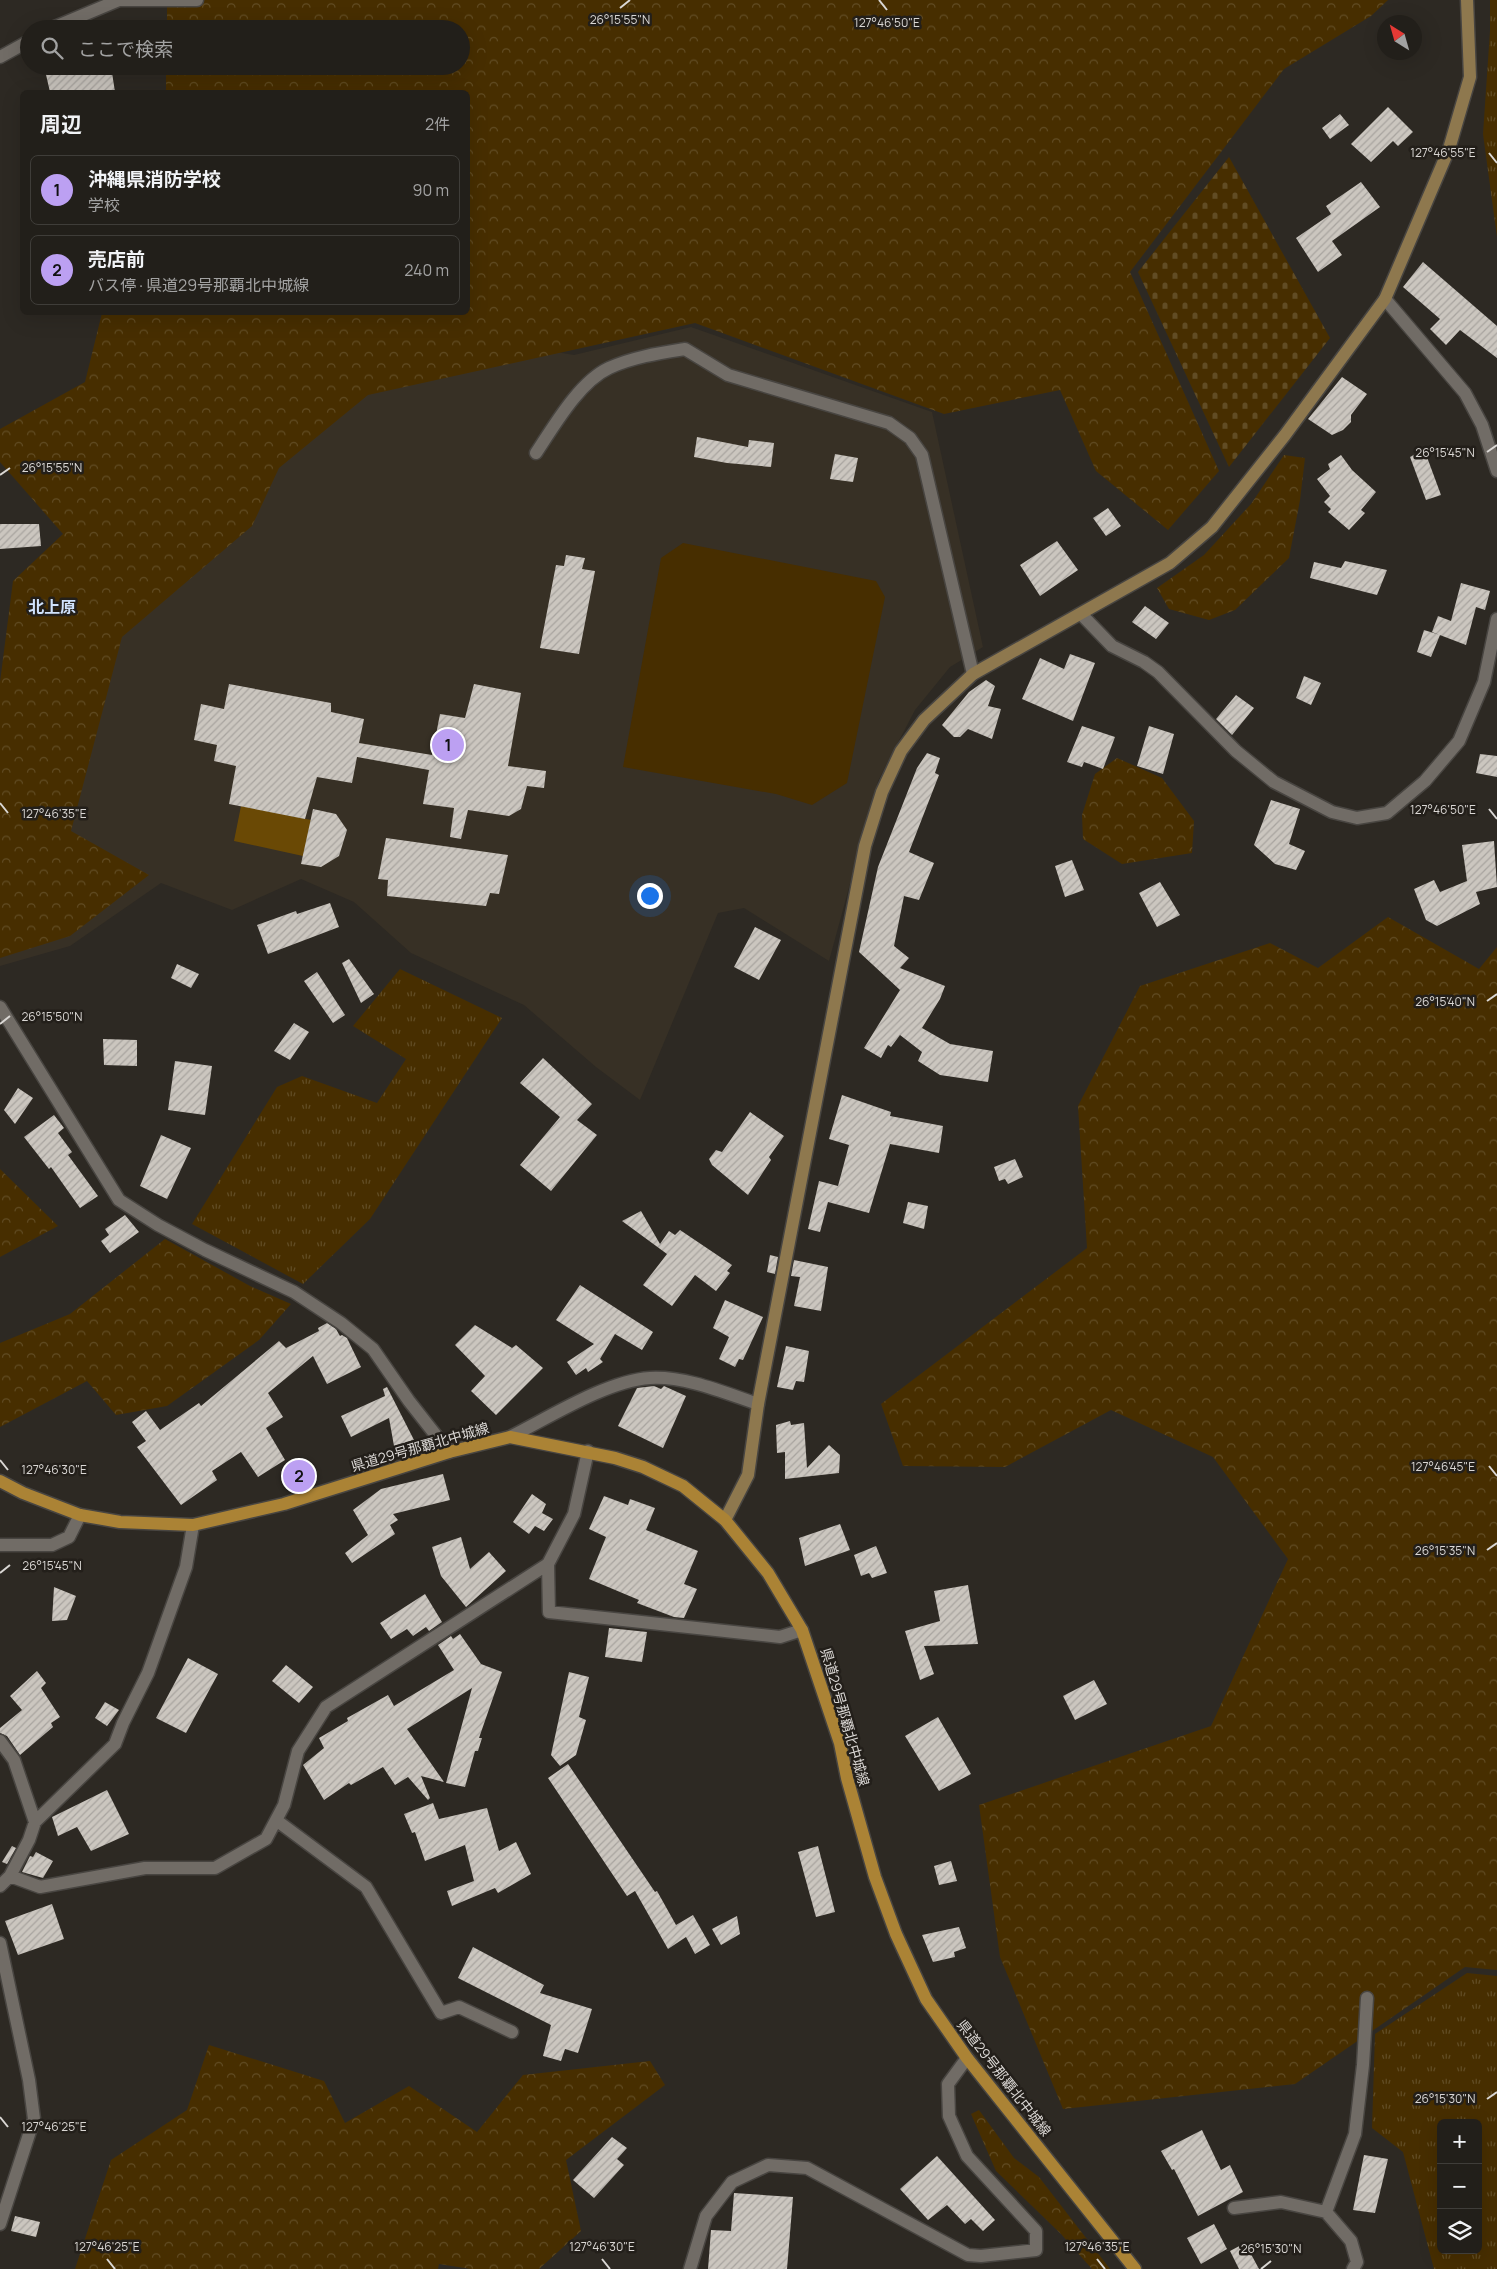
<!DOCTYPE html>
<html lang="ja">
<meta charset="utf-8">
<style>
body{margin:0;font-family:Manrope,"Noto Sans JP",sans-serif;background:#2e2c27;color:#f1f3f6}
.controls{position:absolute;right:15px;bottom:15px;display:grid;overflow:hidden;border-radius:8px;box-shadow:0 5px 20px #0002}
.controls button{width:45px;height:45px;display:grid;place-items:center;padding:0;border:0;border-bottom:1px solid #3f3d39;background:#221f1a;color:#f1f3f6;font:25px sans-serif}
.compass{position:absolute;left:1377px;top:15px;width:45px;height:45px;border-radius:50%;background:#221f1a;box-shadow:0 5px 20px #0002;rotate:323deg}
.you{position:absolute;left:649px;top:895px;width:18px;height:18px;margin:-12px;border:4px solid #fff;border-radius:50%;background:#1a73e8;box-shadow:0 0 0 8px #1a73e833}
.badge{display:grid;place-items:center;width:32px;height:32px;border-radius:50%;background:#bca0f2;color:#111;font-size:16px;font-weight:700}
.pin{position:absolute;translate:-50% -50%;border:2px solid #fff;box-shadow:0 1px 5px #0006}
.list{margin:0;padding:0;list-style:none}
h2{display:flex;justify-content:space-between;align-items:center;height:65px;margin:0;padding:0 20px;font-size:21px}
h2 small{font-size:16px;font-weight:400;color:#a2a2a2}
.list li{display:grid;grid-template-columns:32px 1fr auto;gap:15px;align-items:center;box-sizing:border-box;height:70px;margin:0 10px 10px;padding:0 10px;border:1px solid #3f3d39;border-radius:8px}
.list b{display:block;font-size:19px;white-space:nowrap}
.list p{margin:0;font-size:16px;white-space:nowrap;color:#a2a2a2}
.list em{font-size:16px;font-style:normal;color:#a2a2a2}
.icon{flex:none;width:28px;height:28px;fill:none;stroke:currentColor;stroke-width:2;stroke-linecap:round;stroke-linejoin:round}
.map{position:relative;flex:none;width:1497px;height:2269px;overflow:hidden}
.search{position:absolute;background:#221f1a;box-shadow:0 5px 20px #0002;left:20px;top:20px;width:450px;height:55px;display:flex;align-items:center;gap:12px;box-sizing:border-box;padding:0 18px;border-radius:28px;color:#a2a2a2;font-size:19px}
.panel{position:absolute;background:#221f1a;box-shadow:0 5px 20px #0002;left:20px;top:90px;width:450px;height:225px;border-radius:8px}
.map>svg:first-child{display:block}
</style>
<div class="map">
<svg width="1497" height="2269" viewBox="0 0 1497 2269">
<defs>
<pattern id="grass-tufts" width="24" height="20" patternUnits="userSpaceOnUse" patternTransform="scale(1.25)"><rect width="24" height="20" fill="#472e00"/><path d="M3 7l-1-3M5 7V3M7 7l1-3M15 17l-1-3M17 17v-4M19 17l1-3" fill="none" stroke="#614c24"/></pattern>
<pattern id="forest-crowns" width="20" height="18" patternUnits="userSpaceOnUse" patternTransform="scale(1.25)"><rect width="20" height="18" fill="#472e00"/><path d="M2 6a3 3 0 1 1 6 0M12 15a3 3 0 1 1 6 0" fill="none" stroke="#614c24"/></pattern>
<pattern id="cemetery-stones" width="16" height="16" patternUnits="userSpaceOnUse" patternTransform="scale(1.25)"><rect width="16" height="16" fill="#472e00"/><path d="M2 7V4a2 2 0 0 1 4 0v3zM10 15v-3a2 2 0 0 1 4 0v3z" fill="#614c24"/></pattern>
<pattern id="building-hatch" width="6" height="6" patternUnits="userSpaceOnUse" patternTransform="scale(1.25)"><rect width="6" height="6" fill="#cbc6bf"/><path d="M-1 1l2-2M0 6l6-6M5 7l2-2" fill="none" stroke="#a8a49f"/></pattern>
</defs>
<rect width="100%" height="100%" fill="#2d2923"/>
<path fill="#373025" d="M373,321L574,355L691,327L932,412L983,647L950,667L915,710L878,781L829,961L744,908L718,913L640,1100L596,1067L524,1005L411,953L354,902L301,879L232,910L161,883L70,946L0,966V705Z"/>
<path fill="url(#grass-tufts)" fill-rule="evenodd" d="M1490,0H1497V237L1483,134L1490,31Z
M400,969L502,1018L370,1219L303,1284L192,1224L277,1087L302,1076L377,1103L406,1059L353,1026Z
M1467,1973L1497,1976V2269H1434L1403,2152L1372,2128L1375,2034ZM1441,2123H1478V2250H1441Z"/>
<path fill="url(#forest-crowns)" d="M167,0H1388L1371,16L1284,69L1130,272L1219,471L1168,530L1096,471L1060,390L944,414L695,323L368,395L279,468L252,526L122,637L71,831L149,875L70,936L0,958V682L13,581L63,534L0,462V429L85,382L102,313L468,312V92H166V66H461V29H167Z
M1284,455L1305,458L1300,500L1289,558L1235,610L1209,620L1169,609L1157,588L1204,555L1251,504Z
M1117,758L1162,778L1194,821L1192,853L1122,864L1083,839L1082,815L1095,774Z
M1388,917L1479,969L1497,947V1970L1465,1967L1295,2084L1063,2109L1000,1957L979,1805L1211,1726L1288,1559L1213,1457L1111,1410L1005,1467L903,1466L881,1404L1087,1248L1078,1106L1140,986L1270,943L1318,968Z
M0,1169L58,1226L0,1257Z
M165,1239L250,1286L291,1304L259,1340L167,1406L116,1415L87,1381L0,1427V1343L70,1314Z
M209,2045L324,2081L345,2123L409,2086L477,2132L523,2075L650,2061L665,2085L566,2160L581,2231L539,2269H471L439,2264L438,2269H75L111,2160L187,2110Z
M979,2110L1014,2158L1039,2177L1110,2269H1092L1061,2234L996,2171L971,2114Z"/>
<path fill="url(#cemetery-stones)" d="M1229,157L1330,338L1229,467L1138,272Z"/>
<path fill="#472e00" d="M683,543L876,581L885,597L847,783L812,805L776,794L623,767L661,558Z"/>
<path fill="#6a4905" d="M241,806L311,820L303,856L234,841Z"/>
<path fill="url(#building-hatch)" d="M44,66H111L115,92H50Z
M1388,107L1413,132L1398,146L1393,141L1371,162L1351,144Z
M1340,114L1349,125L1330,139L1322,128Z
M1361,182L1380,207L1332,241L1342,255L1318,272L1296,238L1331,214L1326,206Z
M1423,262L1497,326V358L1460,330L1446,345L1430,329L1440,319L1403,287Z
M1342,377L1367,394L1351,415V422L1343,430L1332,435L1308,419Z
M697,437L748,447L749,440L774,443L771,467L727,463L694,457Z
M1424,449L1441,495L1426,500L1410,457Z
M835,454L858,458L853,482L830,479Z
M1341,455L1352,470L1376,492L1361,510L1365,513L1349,530L1328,512L1331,509L1324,502L1330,496L1317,479L1330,469L1328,464Z
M1108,508L1121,526L1106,536L1093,518Z
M0,524H39L41,546L0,549Z
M1057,541L1078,570L1040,596L1020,565Z
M566,555L585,558L582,569L595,571L579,654L540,648L556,565L564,566Z
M1345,561L1387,570L1377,595L1310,578L1314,562L1341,568Z
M1461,583L1490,591L1485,610L1476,607L1466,645L1432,632L1438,616L1451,621Z
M1145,606L1169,623L1156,639L1132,622Z
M1424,630L1440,635L1431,657L1417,652Z
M1070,654L1095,663L1073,721L1022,699L1040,658L1064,669Z
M1304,676L1321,683L1311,705L1296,698Z
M986,680L995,686L988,706L1001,709L992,739L968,729L960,737H954L942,725L969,692Z
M229,684L331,703V712L364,719L359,743L432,755L440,714L465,718L474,684L521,693L508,766L546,771L544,788L527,786L521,809L509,816L468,810L461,839L450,837L454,808L423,804L429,770L357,757L352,783L317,777L305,819L229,804L236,766L214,761L217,745L194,740L201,704L224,709Z
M1236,695L1254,708L1232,735L1216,719Z
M1082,726L1115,737L1103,769L1084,762L1082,767L1067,762Z
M1149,726L1174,734L1163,774L1137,766Z
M927,753L940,758L935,773L939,775L909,852L934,863L919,900L904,896L894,946L909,958L900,968L945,986L940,999L922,1028L950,1044L993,1051L988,1082L940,1075L918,1061L922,1052L900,1035L891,1047L888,1045L881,1058L864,1048L900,990L859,952L878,867L917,768Z
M1480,754L1497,756V777L1476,773Z
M1271,800L1300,809L1289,844L1305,851L1296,870L1275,864L1254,845Z
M313,809L336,814L347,830L339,856L321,867L301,864Z
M386,838L508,855L499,894L490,893L486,906L387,896L388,880L378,879Z
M1494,841L1497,887L1476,892L1480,904L1437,926L1426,920L1414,889L1434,880L1440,892L1467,881L1462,845Z
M1072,860L1084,890L1065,897L1055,866Z
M1160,882L1180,915L1157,927L1139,893Z
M330,903L339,927L268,954L257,925L296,911L297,914Z
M755,927L781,940L759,980L734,967Z
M349,959L374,994L361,1003L342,963Z
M177,964L199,974L191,988L171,978Z
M317,972L345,1015L333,1023L304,981Z
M294,1023L309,1032L290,1060L274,1051Z
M103,1039L137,1040V1066L104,1065Z
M543,1058L592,1104L577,1120L597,1135L551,1191L520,1165L560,1117L520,1083Z
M175,1061L212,1066L205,1115L168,1110Z
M18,1088L33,1098L15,1124L4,1110Z
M842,1095L891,1112L890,1116L943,1126L939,1153L890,1144L869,1213L828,1202L820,1232L808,1229L819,1181L838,1186L849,1145L829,1139Z
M750,1112L784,1136L769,1157L771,1160L748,1195L712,1165L709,1159L716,1150L722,1152Z
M54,1115L64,1128L58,1133L72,1152L68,1155L98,1196L80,1208L51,1167L49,1169L24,1137Z
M161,1135L191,1148L167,1199L140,1186Z
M1015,1159L1023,1177L1008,1184L1005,1179L999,1181L994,1167Z
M908,1202L928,1206L924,1229L903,1223Z
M641,1211L660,1244L669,1231L675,1235L680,1230L732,1265L727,1271L730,1273L716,1291L695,1275L672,1306L643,1285L667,1254L622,1221Z
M125,1215L139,1232L110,1253L101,1241L109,1235L105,1229Z
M770,1255L778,1257L775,1274L767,1272Z
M794,1260L828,1267L821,1311L794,1306L800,1277L791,1276Z
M580,1285L653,1332L642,1350L615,1334L600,1359L603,1362L588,1372L586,1368L576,1375L567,1362L594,1344L556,1320Z
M725,1300L763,1317L743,1360L739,1359L735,1367L719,1359L729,1337L713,1328Z
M327,1323L336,1329L340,1336L342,1335L347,1338L361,1367L327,1384L313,1356L268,1393L283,1417L266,1428L285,1460L258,1477L241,1452L212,1471L217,1480L181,1505L137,1447L146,1441L132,1422L146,1411L160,1430L199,1403L201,1406L279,1341L286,1348L319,1331L318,1328Z
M475,1325L512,1348L516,1345L543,1368L496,1415L471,1391L485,1376L455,1345Z
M786,1346L809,1351L804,1382L796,1381L793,1390L777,1387Z
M654,1386L661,1389L664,1386L686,1396L663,1448L618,1426L637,1388Z
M387,1387L414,1440L394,1446L389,1418L351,1437L341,1416L385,1396L383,1389Z
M790,1421L791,1425L804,1423L807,1468L829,1445L840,1455L839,1473L785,1479V1452L777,1453L776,1425Z
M443,1474L450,1500L393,1514L398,1520L390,1525L395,1534L352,1563L345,1553L368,1535L353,1510L381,1489Z
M532,1494L546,1504L542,1513L553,1519L544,1531L535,1526L529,1534L513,1522Z
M604,1496L628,1505L630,1499L655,1508L646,1530L698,1551L684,1584L697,1589L684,1618L674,1617L637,1603L639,1600L589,1579L606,1537L589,1529Z
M840,1524L850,1550L805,1566L799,1538Z
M461,1537L470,1569L489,1552L506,1571L466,1607L441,1576L432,1547Z
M876,1546L887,1573L872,1578L869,1573L861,1576L854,1555Z
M968,1585L978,1644L924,1646L934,1674L920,1680L905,1631L940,1621L934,1591Z
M54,1587L76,1596L67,1620L52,1621Z
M425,1594L442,1622L429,1631L426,1627L413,1636L407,1629L391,1639L380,1623Z
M609,1628L647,1632L642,1662L605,1657Z
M460,1634L481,1664L502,1672L479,1738H482L478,1751H475L465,1787L446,1783L472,1688L407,1729L444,1782L421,1776L430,1798L428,1800L408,1777L395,1785L383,1767L351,1785L349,1783L324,1800L303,1765L324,1748L319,1738L348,1721L347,1718L388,1695L394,1706L454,1670L438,1645L451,1636L453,1639Z
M188,1658L218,1674L186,1733L156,1718Z
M286,1665L313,1687L299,1703L272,1681Z
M37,1671L46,1683L41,1688L60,1717L51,1723L53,1727L20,1755L7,1736L0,1733V1728L22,1710L10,1696Z
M569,1672L589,1677L579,1717L586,1720L576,1755L560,1766L551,1755Z
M1094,1680L1107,1704L1075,1720L1063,1696Z
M105,1702L119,1710L107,1726L95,1718Z
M938,1717L971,1774L939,1791L905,1736Z
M568,1764L655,1892L657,1891L676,1925L693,1915L710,1945L695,1954L686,1937L668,1949L635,1891L627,1896L548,1778Z
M107,1790L129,1834L91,1851L77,1827L58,1836L52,1817Z
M433,1803L439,1819L487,1808L499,1851L516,1842L531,1874L498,1893L495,1888L452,1906L447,1891L474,1881L465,1845L425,1861L415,1832L412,1833L404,1814Z
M12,1846L16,1848L7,1864L2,1862Z
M818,1846L835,1912L816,1917L798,1852Z
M36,1852L53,1861L43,1878L22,1872L30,1856L33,1857Z
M951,1861L957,1881L939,1885L934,1866Z
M52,1904L64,1939L18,1955L5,1921Z
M737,1916L740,1934L721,1945L712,1929Z
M959,1927L966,1948L954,1952L955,1957L933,1962L922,1935Z
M473,1947L544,1985L540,1993L592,2009L578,2053L565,2049L561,2061L543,2056L551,2025L458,1978Z
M1202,2130L1221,2170L1230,2165L1243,2192L1198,2216L1174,2169L1172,2170L1161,2151Z
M612,2137L627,2148L617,2159L624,2165L594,2198L573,2180Z
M1364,2155L1388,2159L1375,2213L1353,2210Z
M937,2156L995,2220L983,2231L971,2219L965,2224L947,2205L928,2220L900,2189Z
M734,2193L793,2197L787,2269H708L711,2230L731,2231Z
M15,2216L40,2222L36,2237L11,2231Z
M1214,2224L1227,2249L1201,2264L1187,2238Z
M1245,2243L1259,2269H1239L1230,2251Z"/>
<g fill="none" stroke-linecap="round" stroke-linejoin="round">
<defs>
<path id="street" d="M50,29L119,0H197
M0,57L29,41
M1385,299L1465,393L1482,425L1497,471
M536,453C554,426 579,382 609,368C633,357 660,353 685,349L728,375L889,423L910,438L922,455L973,674
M1081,614L1112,646L1144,662L1158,672L1236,751L1274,782L1332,812L1357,818L1387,813L1425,781L1459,741L1484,682L1497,619
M0,1007L119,1200L158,1225L205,1250L294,1292L341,1323L373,1349L409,1401L449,1452
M510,1437C550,1417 606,1381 650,1378C686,1376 725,1393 758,1404
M588,1451L574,1514L548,1564L549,1612L780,1637L802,1630
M0,1545H52L69,1537L80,1515
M0,1741L14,1760L35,1822
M276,1820L366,1887L441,2013L459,2007L512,2032
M10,1876L40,1887L145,1868H215L266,1839L284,1805L298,1751L326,1707L548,1564
M0,1886L10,1876L29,1840L35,1822L115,1744L123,1723L148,1673L186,1567L193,1525
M0,1943L29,2080L34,2119L0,2224
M1234,2208L1281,2202L1326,2212
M690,2269L706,2216L732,2182L768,2165L807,2168L968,2255L981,2256L1036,2250V2231L967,2156L949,2116L948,2084L967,2058
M1353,2269L1357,2262L1351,2241L1326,2212L1355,2134L1363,2065L1367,1998"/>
<path id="secondary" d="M725,1520L748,1475L758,1404L865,846L882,792L901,751L924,720L973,674L1170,563L1212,527L1285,435L1385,299L1449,149L1470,77L1467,0"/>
<path id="primary" d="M0,1481L23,1493L80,1515L120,1522L193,1525L284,1504L449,1452L510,1437L615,1458L643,1467L683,1486L725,1520L768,1573L802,1630L840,1743L847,1778L875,1877L896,1934L926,1999L967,2058L1135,2269"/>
</defs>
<use href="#street" stroke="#484541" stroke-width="15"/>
<use href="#secondary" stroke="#484541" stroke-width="15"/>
<use href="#primary" stroke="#484541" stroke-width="15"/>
<use href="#street" stroke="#716c66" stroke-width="12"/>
<use href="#secondary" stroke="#8e784e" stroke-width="12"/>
<use href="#primary" stroke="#ab8335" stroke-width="12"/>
</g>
<path fill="none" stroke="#dad7d4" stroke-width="2" d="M879,0L887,10M620,8L630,0M1489,153L1497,163M1487,452L1497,445M0,475L10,468M0,803L8,813M1489,809L1497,819M1487,1001L1497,994M0,1024L10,1016M0,1460L8,1470M1489,1466L1497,1476M1487,1550L1497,1543M0,1573L10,1565M1487,2099L1497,2092M0,2117L8,2127M107,2259L115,2269M602,2259L610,2269M1097,2259L1105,2269M1261,2269L1271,2261"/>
<g text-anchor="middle" stroke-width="5" stroke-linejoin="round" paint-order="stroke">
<g font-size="14" fill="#dad7d4" stroke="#231f1a">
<text transform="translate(420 1447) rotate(-16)" y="5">県道29号那覇北中城線</text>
<text transform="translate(845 1717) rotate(74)" y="5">県道29号那覇北中城線</text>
<text transform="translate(1004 2078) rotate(52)" y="5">県道29号那覇北中城線</text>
</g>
<g font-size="16" font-weight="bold" fill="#d0e2fc" stroke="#231f1a">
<text x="52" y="613">北上原</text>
</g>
</g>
<g font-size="12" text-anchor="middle" fill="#dad7d4" stroke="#231f1a" stroke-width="5" stroke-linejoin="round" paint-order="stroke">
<text x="620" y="24">26°15'55"N</text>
<text x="887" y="27">127°46'50"E</text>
<text x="1443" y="157">127°46'55"E</text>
<text x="1445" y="457">26°15'45"N</text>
<text x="52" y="472">26°15'55"N</text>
<text x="1443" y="814">127°46'50"E</text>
<text x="54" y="818">127°46'35"E</text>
<text x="1445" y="1006">26°15'40"N</text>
<text x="52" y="1021">26°15'50"N</text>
<text x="1443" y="1471">127°46'45"E</text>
<text x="54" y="1474">127°46'30"E</text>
<text x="1445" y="1555">26°15'35"N</text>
<text x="52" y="1570">26°15'45"N</text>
<text x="1445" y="2103">26°15'30"N</text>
<text x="54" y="2131">127°46'25"E</text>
<text x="107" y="2251">127°46'25"E</text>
<text x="602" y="2251">127°46'30"E</text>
<text x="1097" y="2251">127°46'35"E</text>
<text x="1271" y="2253">26°15'30"N</text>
</g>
</svg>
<div class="controls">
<button>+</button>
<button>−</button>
<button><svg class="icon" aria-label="layers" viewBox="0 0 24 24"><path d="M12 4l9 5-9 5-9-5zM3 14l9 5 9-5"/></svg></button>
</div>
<svg class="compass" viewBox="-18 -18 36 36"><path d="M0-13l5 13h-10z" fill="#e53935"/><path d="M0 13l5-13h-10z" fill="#a2a2a2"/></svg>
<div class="you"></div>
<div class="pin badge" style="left:448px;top:745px">1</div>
<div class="pin badge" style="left:299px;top:1476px">2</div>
<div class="search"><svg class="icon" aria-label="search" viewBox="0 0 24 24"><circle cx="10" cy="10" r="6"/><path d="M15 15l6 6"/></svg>ここで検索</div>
<section class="panel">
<h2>周辺<small>2件</small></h2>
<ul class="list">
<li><span class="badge">1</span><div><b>沖縄県消防学校</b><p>学校</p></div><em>90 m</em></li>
<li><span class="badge">2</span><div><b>売店前</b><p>バス停 · 県道29号那覇北中城線</p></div><em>240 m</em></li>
</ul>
</section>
</div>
